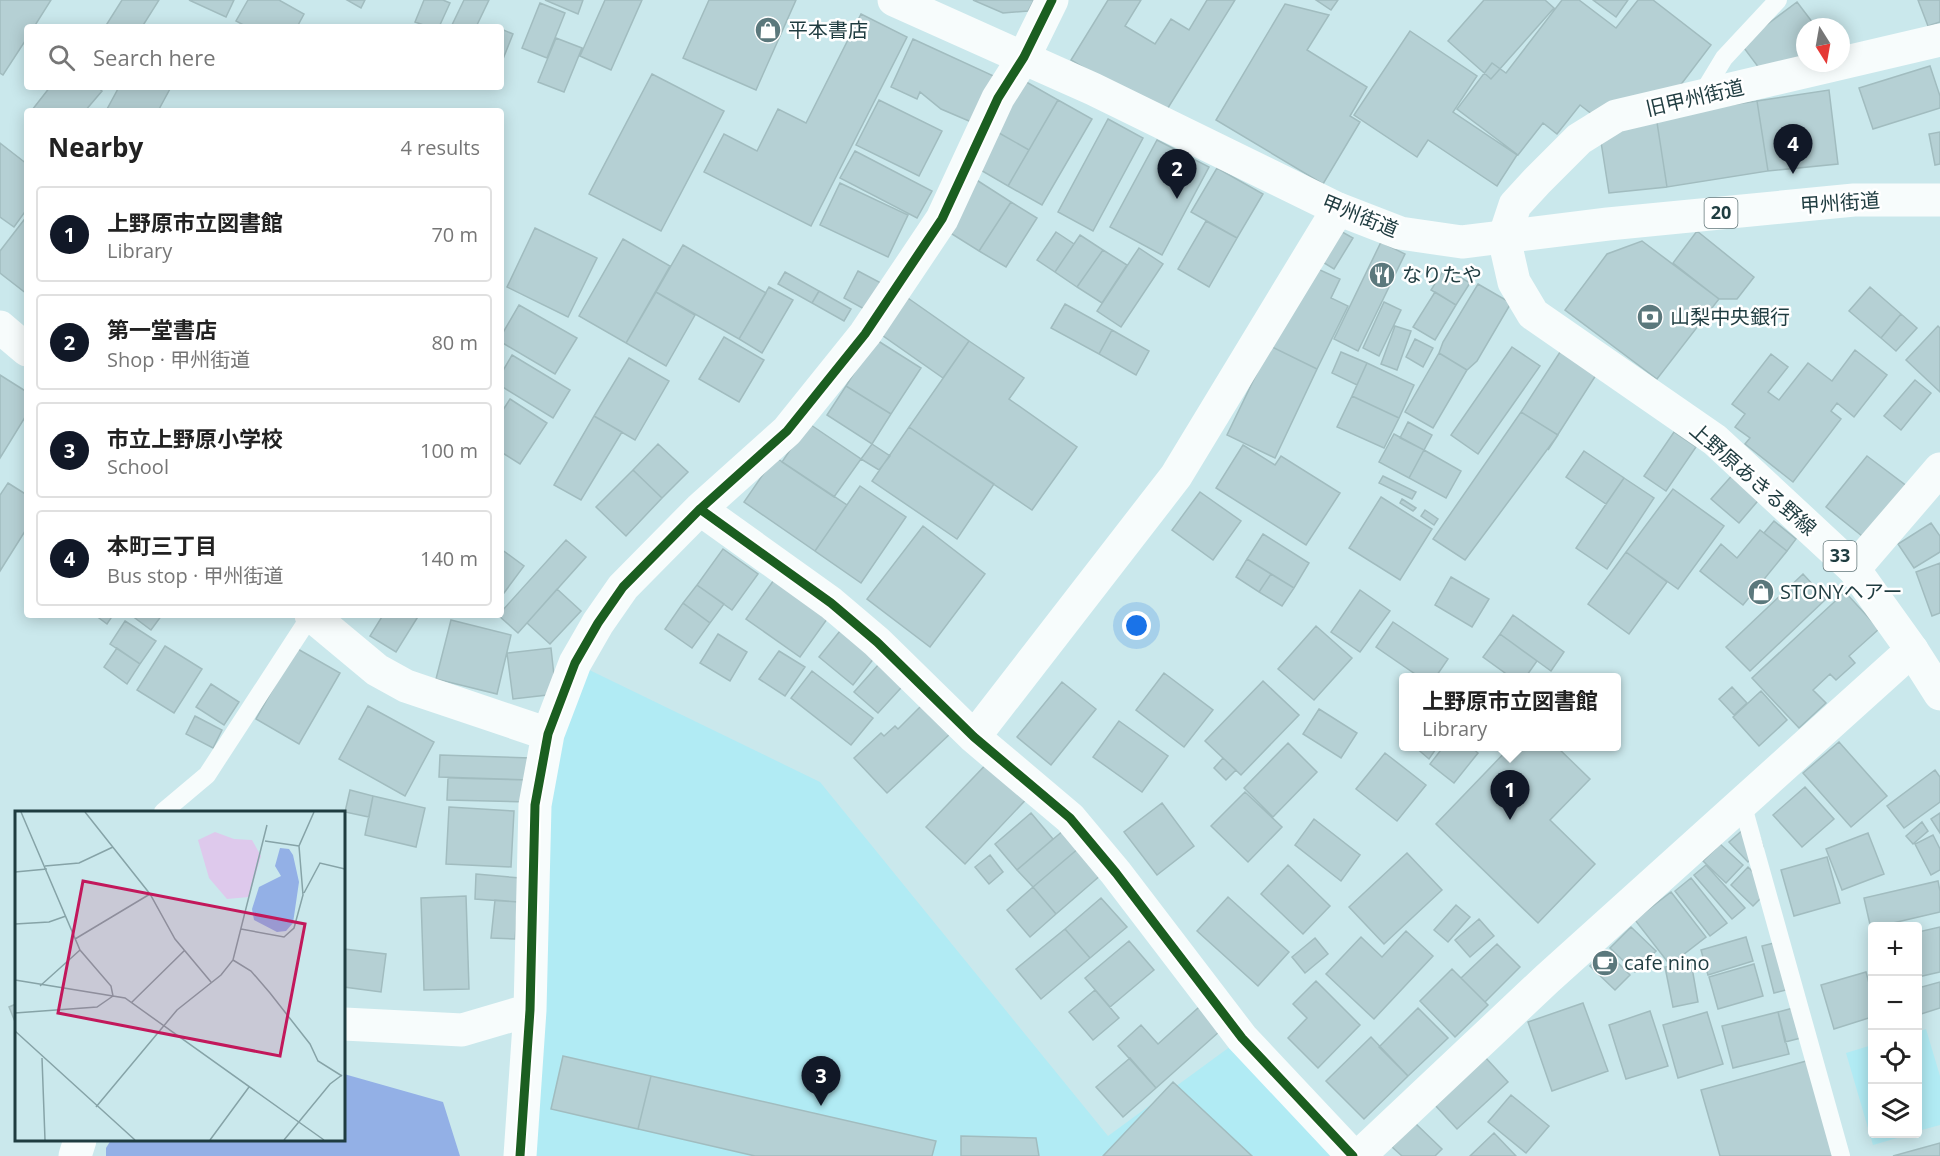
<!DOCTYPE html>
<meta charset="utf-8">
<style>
body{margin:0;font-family:"Open Sans","Noto Sans JP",sans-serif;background:#f6f6f6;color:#222}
.controls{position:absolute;right:18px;bottom:18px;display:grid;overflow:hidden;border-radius:6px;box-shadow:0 3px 15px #0003}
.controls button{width:54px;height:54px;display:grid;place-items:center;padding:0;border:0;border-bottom:2px solid #e0e0e0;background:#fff;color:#222;font:30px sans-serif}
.compass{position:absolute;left:1796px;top:18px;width:54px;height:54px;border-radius:50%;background:#fff;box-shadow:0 3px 15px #0003;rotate:169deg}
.you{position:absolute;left:1137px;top:626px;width:21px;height:21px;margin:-15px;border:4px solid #fff;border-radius:50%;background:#1a73e8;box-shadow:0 0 0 9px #1a73e833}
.badge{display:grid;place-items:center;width:39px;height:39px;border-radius:50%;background:#111827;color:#fff;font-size:20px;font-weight:700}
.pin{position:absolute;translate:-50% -50px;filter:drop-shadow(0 2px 3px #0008)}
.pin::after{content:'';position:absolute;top:32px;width:21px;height:18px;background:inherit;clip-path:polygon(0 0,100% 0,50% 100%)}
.popup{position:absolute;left:1399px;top:673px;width:222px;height:78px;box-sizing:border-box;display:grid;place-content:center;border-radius:6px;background:#fff;filter:drop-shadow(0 2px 4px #0005);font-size:20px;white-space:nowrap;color:#767676}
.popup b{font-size:22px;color:#222}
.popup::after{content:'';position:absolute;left:50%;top:100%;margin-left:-12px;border:12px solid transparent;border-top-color:#fff}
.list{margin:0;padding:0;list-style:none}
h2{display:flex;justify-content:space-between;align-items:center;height:78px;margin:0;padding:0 24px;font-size:26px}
h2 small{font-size:20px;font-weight:400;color:#767676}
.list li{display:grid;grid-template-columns:39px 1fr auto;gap:18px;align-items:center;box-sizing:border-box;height:96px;margin:0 12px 12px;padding:0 12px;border:2px solid #e0e0e0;border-radius:6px}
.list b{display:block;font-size:22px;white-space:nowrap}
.list p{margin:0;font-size:20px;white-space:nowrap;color:#767676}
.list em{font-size:20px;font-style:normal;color:#767676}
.icon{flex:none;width:33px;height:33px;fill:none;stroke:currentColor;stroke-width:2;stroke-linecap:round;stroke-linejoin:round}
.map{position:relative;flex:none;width:1940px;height:1156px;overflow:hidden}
.search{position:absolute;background:#fff;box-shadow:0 3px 15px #0003;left:24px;top:24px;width:480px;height:66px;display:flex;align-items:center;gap:15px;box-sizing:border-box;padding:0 21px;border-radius:6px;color:#767676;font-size:22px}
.panel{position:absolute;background:#fff;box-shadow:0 3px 15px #0003;left:24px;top:108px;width:480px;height:510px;border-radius:6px}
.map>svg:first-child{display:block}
</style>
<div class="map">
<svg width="1940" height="1156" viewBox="0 0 1940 1156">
<rect width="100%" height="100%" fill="#cae8ec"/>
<path fill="#b1ebf4" d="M575,663L820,782L1108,1136L1231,1046L1330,1156H520L535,805Z
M1926,1029L1940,1076V1125L1918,1131V1032Z
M1872,1045V1134H1911L1873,1145L1846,1053Z"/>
<path fill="#93b0e6" d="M344,1074L443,1102L460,1156H106V1148L111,1140H344Z"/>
<path fill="#b5d0d4" stroke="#a1bcbf" stroke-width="1.5" d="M0,0H51L34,27H27V38L3,75L0,73Z
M122,0H159L142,27H105Z
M189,0H234L226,17Z
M248,0H279L304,14L297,27H247L236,21Z
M347,0H365L361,8Z
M424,0H443L450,3L439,27H429L415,22Z
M464,0H489L476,27H451Z
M545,0H583L578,14Z
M605,0H642L611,70L580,56Z
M709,0H796L756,90L683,58Z
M973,0H1034L1028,11L1003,13Z
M1108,0H1141L1125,26L1155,44L1171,19L1189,30L1207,0H1235L1163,116L1071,60Z
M1316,0H1338L1331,10Z
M1484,0H1545L1554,8L1491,79L1448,41Z
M1562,0H1579L1616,28L1638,0H1653L1711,45L1679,87L1593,115L1580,105L1557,134L1543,123L1518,155L1457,109L1492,63L1506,73Z
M1593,0H1628L1616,17Z
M1918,0H1940V22L1928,26Z
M1797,2L1816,27H1805V59L1759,68L1741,44Z
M540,3L565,13L547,58L522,48Z
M1285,4L1329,15L1307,50L1367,87L1350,116L1360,122L1323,184L1216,120Z
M861,14L907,37L811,226L704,172L724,134L757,151L778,109L806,123Z
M501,29L513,34L501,64Z
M1410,31L1477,76L1453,112L1517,155L1497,186L1428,140L1417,157L1354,115Z
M556,38L582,48L564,92L538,82Z
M913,39L998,78L976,124L941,109L920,92L917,99L891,87Z
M1930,66L1940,96V108L1873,129L1859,88Z
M652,74L724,111L661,231L589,194Z
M1021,79L1058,100L1029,150L992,129Z
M50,87H97L102,91L85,111L32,110Z
M119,87H171L158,111H106Z
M1829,90L1838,164L1768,171L1757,101Z
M879,100L942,131L919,176L856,145Z
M1058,100L1092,119L1042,205L1008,186Z
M1757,101L1768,171L1667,187L1656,116Z
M1656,116L1667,187L1609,193L1601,142L1636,122Z
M1108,119L1143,138L1093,231L1058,212Z
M992,129L1029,150L1008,186L972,165Z
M1940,132V164L1935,165L1929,134Z
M1157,140L1209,167L1162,255L1110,227Z
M0,143L27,164V209L14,227L0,217Z
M855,151L932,191L917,218L840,178Z
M1217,168L1263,194L1237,238L1191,212Z
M975,179L1011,202L979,251L944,229Z
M840,183L908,215L888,257L820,225Z
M1011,202L1037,218L1006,267L979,251Z
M27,216V294L0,273V251Z
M1206,221L1237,238L1209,287L1178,269Z
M535,228L597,258L568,317L507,287Z
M1335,228L1353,238L1334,269L1316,258Z
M1697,231L1754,277L1737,299H1719L1673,263Z
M1056,232L1074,244L1055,272L1037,260Z
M1080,235L1103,250L1077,287L1055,272Z
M623,239L670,266L626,343L579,316Z
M1642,241L1719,299L1657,379L1565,310L1607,254Z
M1381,242L1405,254L1358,351L1334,339Z
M683,245L766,293L739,339L656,292Z
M1139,248L1163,264L1121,327L1097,311Z
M1103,250L1127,265L1102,303L1077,287Z
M1309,265L1340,279L1331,298L1348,306L1317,369L1270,346Z
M1445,268L1470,283L1456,305L1431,290Z
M858,271L881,283L866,310L844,298Z
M785,272L819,291L812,303L778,284Z
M1478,284L1511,303L1477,361L1467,370L1439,353L1443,342Z
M769,287L793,300L762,353L739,339Z
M1870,287L1901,314L1881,338L1849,311Z
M819,291L851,309L844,321L812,303Z
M656,292L695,315L666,366L626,343Z
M1435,292L1456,305L1435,340L1413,327Z
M905,296L969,341L943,378L879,333Z
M1384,302L1401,310L1379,356L1363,348Z
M1065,304L1112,330L1099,354L1051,328Z
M519,305L577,338L555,374L501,342V336Z
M1901,314L1917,328L1896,351L1881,338Z
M1395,326L1411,331L1397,370L1381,364Z
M1938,326L1940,328V392L1906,360Z
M1112,330L1149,351L1136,375L1099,354Z
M724,337L764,360L739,402L699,379Z
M875,339L921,368L891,414L846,386Z
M1415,339L1433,348L1423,367L1406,357Z
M969,341L1024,378L1009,399L1077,447L1032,510L909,427Z
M1270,346L1317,369L1275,458L1227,435Z
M1512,347L1540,366L1478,454L1451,435Z
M1562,349L1598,372L1548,450L1558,435L1521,412Z
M1855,350L1887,375L1854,417L1837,403L1831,411L1841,419L1793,482L1745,444L1750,438L1735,427L1745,414L1732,404L1771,354L1788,367L1768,392L1779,400L1808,363L1832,381Z
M1341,352L1367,363L1357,385L1332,373Z
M1439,353L1467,370L1433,428L1405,412Z
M512,355L570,390L553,418L501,386V374Z
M629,358L669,381L635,440L594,416Z
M1367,363L1414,385L1399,418L1352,396Z
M0,375L27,392V414L0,458Z
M1915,380L1931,393L1901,430L1884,416Z
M846,386L891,414L872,444L827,415Z
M1352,396L1399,418L1384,448L1337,427Z
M510,399L547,423L520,464L501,452V413Z
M1521,412L1558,435L1465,560L1433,539Z
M594,416L622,432L581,500L554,485Z
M1408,422L1432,435L1424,450L1400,438Z
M808,423L861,459L834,497L782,462Z
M909,427L994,484L957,539L872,481Z
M1674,432L1696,447L1666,491L1644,476Z
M1394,434L1424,450L1409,478L1379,462Z
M658,444L688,472L662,498L633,470Z
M872,444L890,456L879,470L861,459Z
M1243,445L1275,465L1281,456L1340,493L1306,545L1216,488Z
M1424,450L1461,471L1446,498L1409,478Z
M1584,451L1624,478L1606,504L1566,477Z
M1867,456L1908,487L1867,540L1826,507Z
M775,457L847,505L815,551L744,502Z
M633,470L662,498L626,536L596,507Z
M1735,472L1762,496L1739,523L1711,499Z
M1383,476L1416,492L1412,499L1379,483Z
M1624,478L1654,498L1607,569L1576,548Z
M8,483L27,495V528L0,571V495Z
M860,486L906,517L861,583L815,551Z
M1673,489L1724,526L1678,589L1626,552Z
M1200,492L1241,521L1213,560L1172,530Z
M1381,497L1432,529L1400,580L1349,548Z
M1402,499L1416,508L1413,511L1400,503Z
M1425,510L1438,519L1434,525L1421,516Z
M1774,521L1796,539L1787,551L1764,533Z
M1931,523L1940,536V552L1914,568L1898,544Z
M923,526L985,574L930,647L867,599Z
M1760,530L1787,551L1743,605L1700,571L1721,544L1737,558Z
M1263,534L1309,563L1294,588L1247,559Z
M566,540L586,557L518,633L498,615H501V612Z
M501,549L524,566L501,597Z
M723,549L758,574L732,610L697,585Z
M1626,552L1667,582L1629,634L1588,604Z
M1247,559L1271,574L1259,592L1236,577Z
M1940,563V613L1932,616L1916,572Z
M1271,574L1294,588L1282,606L1259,592Z
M1803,574L1826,599L1750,671L1726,647Z
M776,577L830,615L800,657L746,619Z
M1451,577L1489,599L1472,627L1435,605Z
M697,585L724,604L710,623L683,603Z
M557,589L581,611L550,644L527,623Z
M1360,590L1390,611L1360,652L1331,632Z
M1845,592L1879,629L1849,656L1855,663L1836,680L1830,674L1813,690L1826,703L1799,728L1752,678Z
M683,603L710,623L692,648L665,629Z
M95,615H113L107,624Z
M131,615H162L151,630Z
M383,615H419L396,652L370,636Z
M1513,615L1564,652L1551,671L1500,634Z
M451,620L511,635L497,694L436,679Z
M125,621L156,641L140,664L110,644Z
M1393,622L1448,659L1435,678H1421L1376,647Z
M844,626L878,653L853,685L819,657Z
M1316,626L1352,658L1314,700L1278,669Z
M718,634L747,652L730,681L700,663Z
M1500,634L1537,661L1525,678H1512L1483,657Z
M165,646L202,669L174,713L137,690Z
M117,648L140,664L127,684L104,667Z
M296,648L340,673L299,744L256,719Z
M551,648L556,694L513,699L507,653Z
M779,651L805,667L785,696L759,679Z
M887,655L911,677L878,713L854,692Z
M812,671L873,718L851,745L791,698Z
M1164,673L1213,710L1184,747L1136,710Z
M1263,681L1299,715L1241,775L1205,741Z
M1062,682L1096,709L1051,765L1017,737Z
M211,684L239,702L224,725L196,707Z
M1732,687L1747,703L1734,715L1719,699Z
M1761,691L1787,720L1759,746L1733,717Z
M923,704L951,733L887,793L854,758L881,733L884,736L895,726L898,729Z
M368,706L434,742L405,796L339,759Z
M1319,709L1357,733L1341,758L1303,734Z
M195,716L222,730L213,748L186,734Z
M1119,721L1168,756L1142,792L1093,757Z
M1839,742L1887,796L1851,827L1803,773Z
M1288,743L1317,772L1273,817L1244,788Z
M1414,746H1438L1429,759Z
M1444,746H1470L1478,753L1454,783L1430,764Z
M1511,746H1556L1590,779L1550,820L1595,864L1538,923L1436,824Z
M997,753L1035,790L965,864L926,827Z
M1385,753L1426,785L1397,821L1356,789Z
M440,755L530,758L529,780L439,777Z
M1223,758L1236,770L1226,780L1214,768Z
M1935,770L1940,777V802L1904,828L1887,806Z
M448,778L529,780L528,802L447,800Z
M1805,787L1834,819L1802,847L1773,815Z
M350,790L373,796L369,817L345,812Z
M1245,792L1282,827L1248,862L1211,826Z
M373,796L425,808L416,847L365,835Z
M1162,803L1194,846L1157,875L1124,832Z
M449,807L514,811L511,867L446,864Z
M1031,813L1053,839L1017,870L995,844Z
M1940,813V833L1931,819Z
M1314,819L1360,855L1341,881L1295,845Z
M1754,820L1763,847L1748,862L1729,842Z
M1922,822L1928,831L1913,844L1906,836Z
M1071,824L1086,842L1033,887L1017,870Z
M1868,833L1884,874L1842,890L1826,849Z
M1933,835L1940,849V870L1931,875L1915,844Z
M1086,842L1109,868L1056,914L1033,887Z
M1720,844L1743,865L1726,883L1703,861Z
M1407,853L1442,890L1384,944L1349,907Z
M990,855L1003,872L989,884L975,867Z
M1827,857L1840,903L1794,916L1781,870Z
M1288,865L1330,906L1303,934L1261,894Z
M1706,865L1745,908L1732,919L1694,875Z
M1748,867L1770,889L1753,906L1731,885Z
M476,874L520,878L518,902L475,899Z
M1691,878L1727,923L1710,936L1675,891Z
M1938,881L1940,891V912L1880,926H1872L1871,929L1864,898Z
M1033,887L1056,914L1030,937L1007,910Z
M1671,892L1706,937L1670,965L1635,920Z
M466,896L469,989L424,990L421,898Z
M1228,897L1289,952L1258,986L1197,931Z
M1101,898L1127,927L1090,958L1065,929Z
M495,900L518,902L515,939L491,938Z
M1456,905L1470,917L1448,942L1434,930Z
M1479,919L1494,936L1470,957L1455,940Z
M1631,927L1656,951L1635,972L1610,948Z
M1940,927V972L1918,977V932Z
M1065,929L1090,958L1041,999L1016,969Z
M1406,931L1433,956L1374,1019L1326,974L1361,937L1382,957Z
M1746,937L1753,961L1708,975L1701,950Z
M1315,938L1328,954L1305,973L1292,957Z
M1129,941L1154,970L1110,1007L1085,978Z
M1778,942L1790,989L1774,993L1762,946Z
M1497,944L1520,967L1485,1002L1461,978Z
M344,949L386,954L381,992L344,987Z
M1606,951L1630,975L1615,990L1590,966Z
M1691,962L1698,1002L1673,1007L1665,967Z
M1754,964L1763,996L1718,1009L1709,977Z
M1452,969L1488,1005L1455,1037L1420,1001Z
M1866,972L1872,994V1017L1834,1029L1821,985Z
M1316,981L1360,1025L1318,1068L1288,1038L1307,1018L1293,1004Z
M1940,982V1008L1918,1015V988Z
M1095,990L1119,1018L1093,1040L1069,1012Z
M1208,999L1229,1023L1156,1088L1118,1046L1141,1025L1158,1044Z
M1583,1003L1608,1071L1552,1091L1528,1022Z
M16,1004V1024L9,1007Z
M1797,1007L1805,1037L1785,1042L1778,1012Z
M1418,1008L1448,1038L1408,1076L1379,1047Z
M1650,1011L1668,1066L1626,1079L1609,1025Z
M1707,1012L1723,1064L1678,1078L1663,1025Z
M1778,1012L1789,1054L1733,1068L1722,1026Z
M1371,1037L1408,1076L1364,1119L1326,1081Z
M563,1056L651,1076L638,1129L551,1109Z
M1485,1057L1508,1082L1457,1129L1434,1104Z
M1130,1058L1156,1088L1123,1117L1096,1087Z
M1810,1060L1837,1156H1720L1701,1090Z
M651,1076L936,1141L932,1156H755L638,1129Z
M1173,1082L1252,1156H1103Z
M1511,1095L1549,1126L1526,1153L1488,1122Z
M1415,1123L1442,1149L1435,1156H1402L1392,1147Z
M1494,1133L1516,1156H1470Z
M961,1136L1036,1138L1039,1156H961Z
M1940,1143V1156H1893Z"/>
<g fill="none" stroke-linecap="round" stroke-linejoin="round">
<path stroke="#f7fcfc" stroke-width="18" d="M1701,96L1724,58L1778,0
M1742,803L1841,1156
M163,812L207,775L311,615"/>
<path stroke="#f7fcfc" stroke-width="33" d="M1504,238L1515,205L1537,181L1579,139L1616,116L1940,40
M0,327L27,350
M700,509L831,603L877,642L974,737L1070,818L1116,873L1242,1038L1353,1156
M1854,569L1940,469
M311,615L377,670L406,686L548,734
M974,737L1176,476L1338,209
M344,1024L462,1030L530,1010
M75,1156L80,1140
M520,1156L530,1010L535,805L548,734L575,663L598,623L623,587L700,509L787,431L865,334L942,219L998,98L1024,57L1052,0
M1359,1156L1547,979L1912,650"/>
<path stroke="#f7fcfc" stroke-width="33" d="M1504,238L1514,282L1533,314L1715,440L1854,569L1912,650L1940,694"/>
<path stroke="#f7fcfc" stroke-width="33" d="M894,0L1093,89L1338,209L1400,233L1462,242L1608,224L1854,200H1940"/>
<defs>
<path id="cycleway" d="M700,509L831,603L877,642L974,737L1070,818L1116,873L1242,1038L1353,1156
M520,1156L530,1010L535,805L548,734L575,663L598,623L623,587L700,509L787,431L865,334L942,219L998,98L1024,57L1052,0"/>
</defs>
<use href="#cycleway" stroke="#fff" stroke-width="13"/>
<use href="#cycleway" stroke="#1b5e20" stroke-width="9"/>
</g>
<defs>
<symbol id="shop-disc" viewBox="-11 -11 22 22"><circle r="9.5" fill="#5b787c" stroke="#fff"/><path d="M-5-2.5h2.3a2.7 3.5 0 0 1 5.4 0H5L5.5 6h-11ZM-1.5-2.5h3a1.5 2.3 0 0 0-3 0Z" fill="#fff"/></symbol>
<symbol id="restaurant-disc" viewBox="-11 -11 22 22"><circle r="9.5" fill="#5b787c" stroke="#fff"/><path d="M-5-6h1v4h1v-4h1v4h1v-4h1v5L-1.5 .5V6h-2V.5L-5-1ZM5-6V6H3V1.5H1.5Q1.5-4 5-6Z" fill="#fff"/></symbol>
<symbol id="bank-disc" viewBox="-11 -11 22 22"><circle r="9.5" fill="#5b787c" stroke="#fff"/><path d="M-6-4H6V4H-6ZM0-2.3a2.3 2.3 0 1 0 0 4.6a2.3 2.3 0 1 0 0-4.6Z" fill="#fff"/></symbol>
<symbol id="cafe-disc" viewBox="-11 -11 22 22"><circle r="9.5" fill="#5b787c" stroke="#fff"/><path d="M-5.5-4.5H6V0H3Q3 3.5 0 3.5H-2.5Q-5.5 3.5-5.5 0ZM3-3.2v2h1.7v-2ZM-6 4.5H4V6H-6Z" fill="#fff"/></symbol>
</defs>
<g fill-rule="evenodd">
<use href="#shop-disc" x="753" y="15" width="30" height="30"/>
<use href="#restaurant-disc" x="1367" y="260" width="30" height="30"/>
<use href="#bank-disc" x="1635" y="302" width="30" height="30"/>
<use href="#shop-disc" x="1746" y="577" width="30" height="30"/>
<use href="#cafe-disc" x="1590" y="948" width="30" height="30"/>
</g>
<g text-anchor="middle" stroke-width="5" stroke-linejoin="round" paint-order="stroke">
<g fill="#fff" stroke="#627679" stroke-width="1.5">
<rect x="1704.5" y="198" width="33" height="30" rx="4.5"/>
<rect x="1823.5" y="541" width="33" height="30" rx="4.5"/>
</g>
<g font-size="18" font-weight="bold" fill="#1f3c40">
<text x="1721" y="219">20</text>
<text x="1840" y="562">33</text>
</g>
<g font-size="20" fill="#1f3c40" stroke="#fff" text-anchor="start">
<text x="788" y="37">平本書店</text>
<text x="1402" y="282">なりたや</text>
<text x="1670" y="324">山梨中央銀行</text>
<text x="1780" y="599">STONYヘアー</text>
<text x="1624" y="970">cafe nino</text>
</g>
<g font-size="20" fill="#1f3c40" stroke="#fff">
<text transform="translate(1695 98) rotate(-13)" y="7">旧甲州街道</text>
<text transform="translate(1840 203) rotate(-4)" y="7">甲州街道</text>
<text transform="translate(1360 216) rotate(22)" y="7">甲州街道</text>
<text transform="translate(1753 479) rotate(41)" y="7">上野原あきる野線</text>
</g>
</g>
<g transform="translate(15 811)">
<rect width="330" height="330" fill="#cae8ec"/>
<path d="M200,21L219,28L237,29L246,45L234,86L212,88L194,67L183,29Z" fill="#dec9ec"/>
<path d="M265,37L274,38L278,44L284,71L278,112L271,120L262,121L239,109L237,98L244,76L266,65L260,55Z" fill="#93b0e6"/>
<path fill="none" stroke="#86a3a7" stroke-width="1.5" d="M6,1L65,139L96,175L98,185M70,1L135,83L160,128L196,171M250,30L284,35M30,55L64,52L98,36M0,61L32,58M289,82L305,52L330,58M0,113L34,111L51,105M226,118L269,126L279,117L288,84L284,35L299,1M60,128L135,83M218,149L236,160L255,182L295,233L303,250L327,265M0,169L110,187L309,329M25,175L65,139M116,192L170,139M0,202L82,196L98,185M0,220L120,329M27,247L30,329M81,296L162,199L206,164L218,149L252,14M195,329L234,276M269,329L315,273L327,264"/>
<path fill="#c2185b" fill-opacity="0.15" stroke="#c2185b" stroke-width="3" d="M68,70L290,113L265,245L43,202Z"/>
<rect width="330" height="330" fill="none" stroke="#1f3c40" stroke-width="3"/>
</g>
</svg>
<div class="controls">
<button>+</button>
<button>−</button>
<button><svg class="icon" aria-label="locate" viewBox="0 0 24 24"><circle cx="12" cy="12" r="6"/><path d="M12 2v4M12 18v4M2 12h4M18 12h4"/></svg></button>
<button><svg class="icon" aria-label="layers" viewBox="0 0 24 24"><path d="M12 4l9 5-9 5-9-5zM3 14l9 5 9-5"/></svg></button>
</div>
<svg class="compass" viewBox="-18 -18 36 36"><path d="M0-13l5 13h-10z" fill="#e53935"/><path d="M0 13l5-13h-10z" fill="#767676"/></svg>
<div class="you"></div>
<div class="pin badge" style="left:1510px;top:820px">1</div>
<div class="popup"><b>上野原市立図書館</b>Library</div>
<div class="pin badge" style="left:1177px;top:199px">2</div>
<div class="pin badge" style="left:821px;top:1106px">3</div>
<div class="pin badge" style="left:1793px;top:174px">4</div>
<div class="search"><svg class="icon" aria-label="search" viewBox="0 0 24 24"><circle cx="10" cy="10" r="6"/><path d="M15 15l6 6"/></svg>Search here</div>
<section class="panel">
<h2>Nearby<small>4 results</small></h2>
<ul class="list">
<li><span class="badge">1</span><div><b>上野原市立図書館</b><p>Library</p></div><em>70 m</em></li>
<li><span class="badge">2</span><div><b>第一堂書店</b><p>Shop · 甲州街道</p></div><em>80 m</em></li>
<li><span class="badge">3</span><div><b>市立上野原小学校</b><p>School</p></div><em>100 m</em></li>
<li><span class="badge">4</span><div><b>本町三丁目</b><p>Bus stop · 甲州街道</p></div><em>140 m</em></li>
</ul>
</section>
</div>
